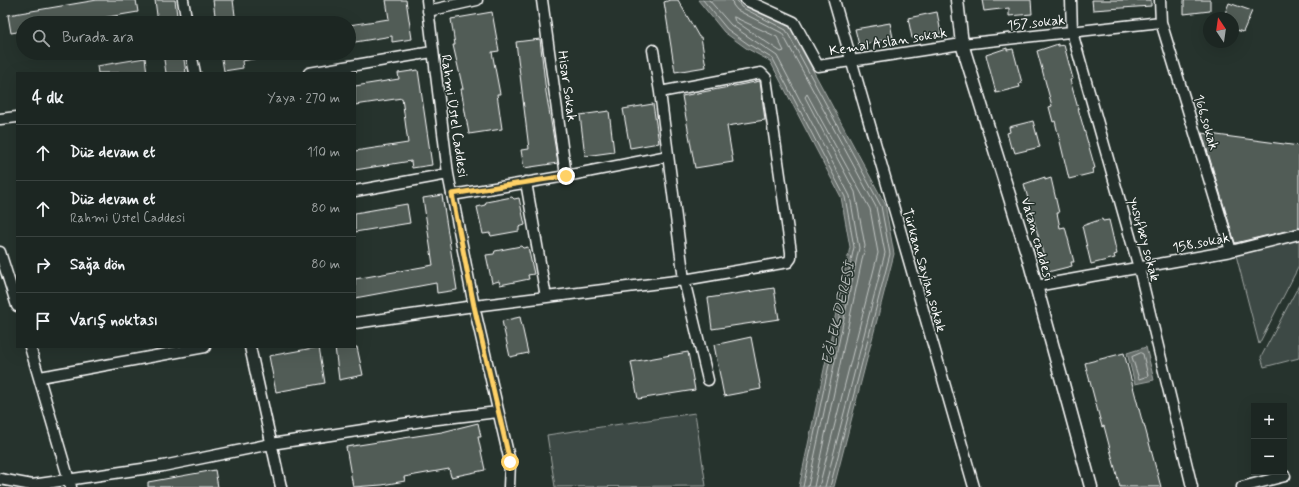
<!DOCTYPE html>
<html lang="tr">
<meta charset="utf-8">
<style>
body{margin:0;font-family:Mynerve,sans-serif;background:#29322f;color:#f1f3f6}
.controls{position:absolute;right:12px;bottom:12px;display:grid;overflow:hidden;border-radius:0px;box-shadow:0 4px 16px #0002}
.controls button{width:36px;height:36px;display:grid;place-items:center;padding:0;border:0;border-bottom:1px solid #3a4340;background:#1c2622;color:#f1f3f6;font:20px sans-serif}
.compass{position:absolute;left:1203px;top:12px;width:36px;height:36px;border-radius:50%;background:#1c2622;box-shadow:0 4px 16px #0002;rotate:347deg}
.stop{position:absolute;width:12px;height:12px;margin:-9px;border:3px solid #ffd166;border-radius:50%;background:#fff}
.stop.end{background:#ffd166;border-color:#fff;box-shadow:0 1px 4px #0008}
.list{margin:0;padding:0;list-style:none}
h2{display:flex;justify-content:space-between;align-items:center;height:52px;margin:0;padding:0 16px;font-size:17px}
h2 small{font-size:13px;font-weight:400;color:#a0a5a5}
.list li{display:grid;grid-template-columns:26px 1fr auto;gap:12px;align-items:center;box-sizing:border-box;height:56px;padding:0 16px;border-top:1px solid #3a4340}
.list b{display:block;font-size:15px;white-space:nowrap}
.list p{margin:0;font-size:13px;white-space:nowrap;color:#a0a5a5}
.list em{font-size:13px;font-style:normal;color:#a0a5a5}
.icon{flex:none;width:22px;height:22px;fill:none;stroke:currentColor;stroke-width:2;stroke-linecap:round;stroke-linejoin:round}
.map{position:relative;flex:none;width:1299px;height:487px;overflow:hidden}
.search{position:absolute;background:#1c2622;box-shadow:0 4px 16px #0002;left:16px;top:16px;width:340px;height:44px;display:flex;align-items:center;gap:10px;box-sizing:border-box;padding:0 14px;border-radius:22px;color:#a0a5a5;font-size:15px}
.panel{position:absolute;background:#1c2622;box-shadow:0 4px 16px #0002;left:16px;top:72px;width:340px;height:276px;border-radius:0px}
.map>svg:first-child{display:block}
</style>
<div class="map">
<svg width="1299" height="487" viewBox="0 0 1299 487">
<rect width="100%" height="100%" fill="#26332d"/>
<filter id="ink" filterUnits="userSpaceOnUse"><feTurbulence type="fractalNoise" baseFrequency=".025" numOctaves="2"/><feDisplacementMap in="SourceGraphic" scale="8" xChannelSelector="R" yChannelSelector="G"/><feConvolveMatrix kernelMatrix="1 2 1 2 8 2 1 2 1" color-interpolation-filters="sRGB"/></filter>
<g filter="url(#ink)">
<path fill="#3e4944" stroke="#9ea4a2" d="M1299,239V266L1259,344L1236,255Z
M1299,285V358L1264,367L1261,357Z
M695,413L706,486L555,487L547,435Z"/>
<path fill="#67706c" stroke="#a4a9a7" d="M698,0H740L742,3L789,26L885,204L894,254L834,487H799L850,247L841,197L770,61L746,48L724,32Z
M1146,347L1154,380L1135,384L1127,353Z"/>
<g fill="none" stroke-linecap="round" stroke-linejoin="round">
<path stroke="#c2c6c4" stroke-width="1" d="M703,0L727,29L748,44L773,59L845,197L854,247L803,487
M709,0L731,25L777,56L850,196L859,248L808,487
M732,0L733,5L737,10L782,33L876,207L885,253L825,487
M737,0L741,7L786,30L881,206L890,254L830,487
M734,17L777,37L784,51L781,52L735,21Z
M1141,353L1143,354L1148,376L1139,379L1132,357Z
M814,487L865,246L855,192L805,97L807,94L870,209L878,253L819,487"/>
</g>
<path fill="#515c57" stroke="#fff" d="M97,0H136L138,12L72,23H23V31L11,33L8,15Z
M155,0H175L178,23H158Z
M213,0H233L236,23H216Z
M386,0H406L412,39L392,42V36L349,43V25L389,19Z
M670,0H678L699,37H701L706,67L675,72L664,2Z
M982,0H1031L1032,14L1009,16V8L984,11Z
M1092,0H1151V6L1093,10Z
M1184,0H1210V11L1184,14Z
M1229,3L1252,11L1243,32L1233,29V18H1223Z
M492,12L499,51L492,52L500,94H497L502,129L469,134L461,89H463L453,45H455L451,19Z
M937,12L941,33L912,38L908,18Z
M890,23L893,38L859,45L855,29Z
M540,39L546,92L558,163L524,168L521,150L529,149L516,42Z
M1058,44V46L1064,45L1073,79L1070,80L1095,168L1092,169L1093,173L1069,179L1055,121L1053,122L1049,107L1052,106L1037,51Z
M1007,48V50L1013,49L1022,83L1019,84L1020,87L996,93L986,55Z
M163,53H183L186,73H166Z
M221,53H264V57L242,61L243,68L224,71Z
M145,58L147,73H98L97,66Z
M418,70L432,165L412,168L411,161L355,170V151L408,143L402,98L355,105V86L399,79L398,73Z
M760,81L765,120L727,126L733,162L695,168L682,96Z
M653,104L659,143L630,148L623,109Z
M609,111L614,152L585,156L580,115Z
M1033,121L1040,147L1015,153L1013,147L1011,148L1007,133L1010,132L1009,127Z
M1202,133L1299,146V228L1235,243Z
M1045,177V180L1051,178L1059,213H1057L1060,228L1065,227L1074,262H1071L1072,266L1048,272L1024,184Z
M442,195L457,290L437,293L436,283L355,298V279L433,265L423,198Z
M512,197L514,199L519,198L525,225L519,227V231L491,236L490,233L483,234L477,207L485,205L486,202Z
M407,204L410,223L355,232V213Z
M1102,219L1103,221L1109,220L1117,254L1114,255L1115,258L1091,264L1082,226Z
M521,246L523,248L528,247L534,274L528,275L529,279L500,285L499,281L492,283L486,255L494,254L495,251Z
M774,288L779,319L712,329L708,298Z
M520,317L528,353L510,357L502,321Z
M751,337L761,389L724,396L714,345Z
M319,347L325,383L276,392L269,356Z
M335,347H357L363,375L339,380Z
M688,352L695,390L638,399L631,362Z
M1124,353L1143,424H1144L1161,487H1120L1104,426L1102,427L1085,363Z
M478,423L481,437H478L485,470L451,477L449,469L404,477L405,481L382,485L353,487L346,447L442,432Z
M215,470L218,487H148V482Z"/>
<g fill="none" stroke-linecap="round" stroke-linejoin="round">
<defs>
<path id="minor" d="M183,0L187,23
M427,0L448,174L474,306L510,462L509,487
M542,0L566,176
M746,0L794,22L818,66L962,44L1161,22
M834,0L974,487
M1071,0L1072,32L1139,268L1192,487
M1160,0L1161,22L1231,251
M428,11L477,0
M653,50L660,92L684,280L708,380
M191,53L195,73
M309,73L432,52
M0,119L17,117
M526,182L546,297
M355,191L448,174
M452,195L566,176L668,156
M0,252L17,306
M1036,286L1231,251L1299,234
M355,323L474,306L684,280L788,262L791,258V252L766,78L761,73L660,92
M30,347L71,487
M250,347L281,487
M40,377L205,347
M0,479L32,485L163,466L271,444L429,420L498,412
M1242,487L1285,476"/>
<path id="tertiary" d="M957,0L962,44L1028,256L1091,487"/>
</defs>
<use href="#minor" stroke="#fff" stroke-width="13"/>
<use href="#tertiary" stroke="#fff" stroke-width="15"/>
<use href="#minor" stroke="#26332d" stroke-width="10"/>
<use href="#tertiary" stroke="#26332d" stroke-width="12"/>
</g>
</g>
<g fill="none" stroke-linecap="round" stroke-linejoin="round" filter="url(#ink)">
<path stroke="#ffd166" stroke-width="5" d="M510,462L474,306L452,194L566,176"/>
</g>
<g text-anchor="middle" stroke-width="3" stroke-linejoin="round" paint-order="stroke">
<g font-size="14" fill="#fff" stroke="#26332d">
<text transform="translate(1036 22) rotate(-6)" y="5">157.sokak</text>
<text transform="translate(888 41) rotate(-9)" y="5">Kemal Aslan sokak</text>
<text transform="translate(568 86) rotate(82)" y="5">Hisar Sokak</text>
<text transform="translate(455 116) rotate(82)" y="5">Rahmi Üstel Caddesi</text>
<text transform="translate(1207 122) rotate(73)" y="5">166.sokak</text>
<text transform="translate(1038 239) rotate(74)" y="5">Vatan caddesi</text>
<text transform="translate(1145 239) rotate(75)" y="5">yusufbey sokak</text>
<text transform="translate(1201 242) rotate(-11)" y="5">158.sokak</text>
<text transform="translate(925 270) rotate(74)" y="5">Türkan Saylan sokak</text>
</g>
<g font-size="15" font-style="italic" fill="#b3b8b6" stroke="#26332d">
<text transform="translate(838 313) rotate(-77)" y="5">EĞLEK DERESİ</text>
</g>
</g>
</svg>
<div class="controls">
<button>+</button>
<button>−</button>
</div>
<svg class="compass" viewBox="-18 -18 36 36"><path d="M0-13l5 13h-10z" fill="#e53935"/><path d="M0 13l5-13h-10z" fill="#a0a5a5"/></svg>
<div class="stop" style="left:510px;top:462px"></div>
<div class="stop end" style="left:566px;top:176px"></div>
<div class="search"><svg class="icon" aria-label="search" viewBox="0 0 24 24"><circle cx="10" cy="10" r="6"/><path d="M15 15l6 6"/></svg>Burada ara</div>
<section class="panel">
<h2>4 dk<small>Yaya · 270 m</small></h2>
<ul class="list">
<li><svg class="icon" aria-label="ahead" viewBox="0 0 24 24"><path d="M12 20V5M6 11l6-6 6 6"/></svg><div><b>Düz devam et</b></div><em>110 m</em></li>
<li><svg class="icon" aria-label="ahead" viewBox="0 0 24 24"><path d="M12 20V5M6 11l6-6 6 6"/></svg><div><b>Düz devam et</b><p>Rahmi Üstel Caddesi</p></div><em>80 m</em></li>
<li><svg class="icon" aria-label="right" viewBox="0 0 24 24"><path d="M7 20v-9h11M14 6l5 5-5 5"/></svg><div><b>Sağa dön</b></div><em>80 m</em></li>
<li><svg class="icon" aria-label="arrive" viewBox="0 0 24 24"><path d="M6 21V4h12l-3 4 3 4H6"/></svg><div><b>Varış noktası</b></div></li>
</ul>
</section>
</div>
